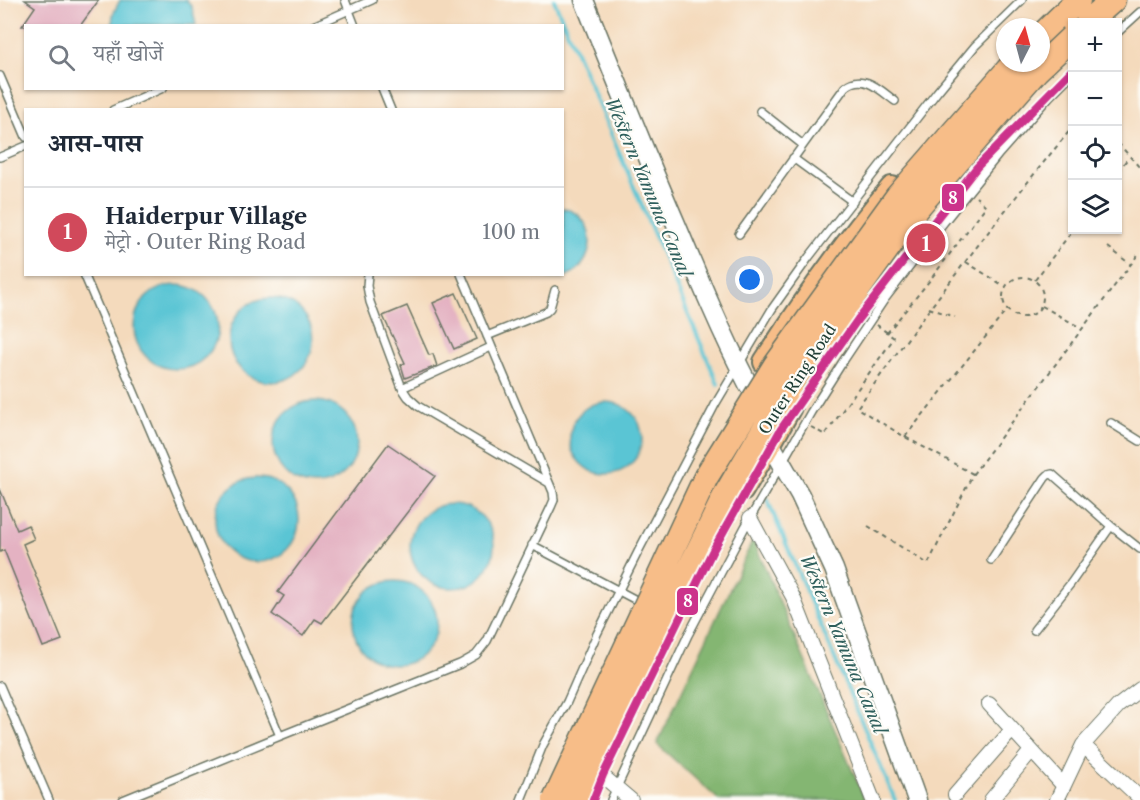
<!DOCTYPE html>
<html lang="hi">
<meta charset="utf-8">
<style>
body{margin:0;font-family:"Libre Caslon Text","Noto Serif Devanagari",serif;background:#f2f2f3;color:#1f2937}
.controls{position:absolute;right:18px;top:18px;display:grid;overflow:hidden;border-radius:0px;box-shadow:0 2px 4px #0004}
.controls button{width:54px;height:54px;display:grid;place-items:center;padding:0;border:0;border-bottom:2px solid #e0e1e3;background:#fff;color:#1f2937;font:30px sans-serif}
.compass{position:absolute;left:996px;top:18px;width:54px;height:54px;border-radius:50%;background:#fff;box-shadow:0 2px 4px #0004;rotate:6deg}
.you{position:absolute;left:750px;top:280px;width:21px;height:21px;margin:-15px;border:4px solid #fff;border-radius:50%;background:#1a73e8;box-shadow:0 0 0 9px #1a73e833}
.badge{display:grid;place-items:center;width:39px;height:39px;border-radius:50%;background:#d1495b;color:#fff;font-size:20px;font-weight:700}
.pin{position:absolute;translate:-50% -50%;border:3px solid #fff;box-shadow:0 2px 6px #0006}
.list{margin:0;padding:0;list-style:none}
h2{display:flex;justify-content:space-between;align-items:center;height:78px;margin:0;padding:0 24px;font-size:26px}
h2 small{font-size:20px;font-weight:400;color:#747a83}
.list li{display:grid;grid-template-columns:39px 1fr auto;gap:18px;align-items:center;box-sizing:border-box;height:90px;padding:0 24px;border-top:2px solid #e0e1e3}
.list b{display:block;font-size:22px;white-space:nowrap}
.list p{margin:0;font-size:20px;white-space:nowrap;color:#747a83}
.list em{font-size:20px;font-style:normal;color:#747a83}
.icon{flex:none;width:33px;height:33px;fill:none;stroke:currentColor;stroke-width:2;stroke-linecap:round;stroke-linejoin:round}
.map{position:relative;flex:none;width:1140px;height:800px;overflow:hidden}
.search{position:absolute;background:#fff;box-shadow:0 2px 4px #0004;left:24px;top:24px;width:540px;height:66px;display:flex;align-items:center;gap:15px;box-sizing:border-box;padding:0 21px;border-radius:0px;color:#747a83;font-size:22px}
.panel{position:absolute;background:#fff;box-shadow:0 2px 4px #0004;left:24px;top:108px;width:540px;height:168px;border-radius:0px}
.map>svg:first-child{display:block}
</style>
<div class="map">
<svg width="1140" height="800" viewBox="0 0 1140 800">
<rect width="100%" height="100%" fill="#fdfcf7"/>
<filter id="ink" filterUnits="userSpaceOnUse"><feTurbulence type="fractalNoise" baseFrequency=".0167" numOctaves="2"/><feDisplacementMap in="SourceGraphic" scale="12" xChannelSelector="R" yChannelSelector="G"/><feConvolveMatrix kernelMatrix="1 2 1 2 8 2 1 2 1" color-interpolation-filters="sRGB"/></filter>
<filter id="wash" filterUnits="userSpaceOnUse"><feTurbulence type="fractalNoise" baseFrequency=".008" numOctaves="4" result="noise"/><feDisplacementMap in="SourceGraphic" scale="24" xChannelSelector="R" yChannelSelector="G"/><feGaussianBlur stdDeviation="1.35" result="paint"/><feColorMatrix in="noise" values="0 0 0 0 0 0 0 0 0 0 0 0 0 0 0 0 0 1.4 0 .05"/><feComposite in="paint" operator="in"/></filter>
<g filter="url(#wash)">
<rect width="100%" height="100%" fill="#f4dabc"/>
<path fill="#84b672" stroke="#527a53" stroke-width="1.5" d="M753,540L865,800H719L657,744Z"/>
<path fill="#5ac5d4" stroke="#3c8184" stroke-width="1.5" d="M120,0H186L192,7L196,25H112L113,14Z
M563,208C604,217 596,278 554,278C549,278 544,277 540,276L538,275L562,274Z
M134 327a42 42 0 1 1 84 0a42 42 0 1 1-84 0Z
M229 340a42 42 0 1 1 84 0a42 42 0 1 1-84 0Z
M273 443a42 42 0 1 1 84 0a42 42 0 1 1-84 0Z
M570 438a36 36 0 1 1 72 0a36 36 0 1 1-72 0Z
M215 520a42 42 0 1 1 84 0a42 42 0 1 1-84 0Z
M410 546a42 42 0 1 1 84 0a42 42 0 1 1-84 0Z
M353 623a42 42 0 1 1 84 0a42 42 0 1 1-84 0Z"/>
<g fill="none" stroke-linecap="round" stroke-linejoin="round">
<path stroke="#5ac5d4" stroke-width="4" d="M554,0L718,384
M767,499L895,800"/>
</g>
<g id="blocks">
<path fill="#e4b2c2" d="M25,0H99L80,26H22L35,7Z
M456,293L477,339L454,349L433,303Z
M407,306L429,355L433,354L437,366L405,378L401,365L405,363L383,316Z
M388,444L435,476L322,623L315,619L303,636L272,614L284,596L278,592Z
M0,489L17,530L28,525L34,539L23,544L62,640L43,647L4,550L0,552Z"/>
</g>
</g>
<g filter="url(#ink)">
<use href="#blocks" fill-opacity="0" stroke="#6a7464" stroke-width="1.5"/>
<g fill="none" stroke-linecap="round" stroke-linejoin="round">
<defs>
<path id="service" d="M345,0L355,26
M313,26L372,0
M1118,32L1140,12
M0,76L26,137
M382,88L391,110
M113,110L163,88
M760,111L803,145
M0,157L26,146
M793,158L853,202
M739,234L845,87C863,72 880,90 895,101
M84,274L280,736
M368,274L367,286L370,302L402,388L408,397L418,406L549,483
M487,336L546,312L550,308L555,290
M402,388L491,347
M1111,423L1140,441
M532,545L636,600
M991,560L1045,478L1048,475L1052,474L1111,526L1140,549
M1034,630L1071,583L1111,526
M0,686L49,800
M123,800L280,736L460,664L476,655L487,641L551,507L554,500L553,492L461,274
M521,800L543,745L567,702L597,634L640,548L716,403L772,309L809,257L937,92L975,46L1022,0
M611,800L688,635L745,527L811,412L842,363L884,300L944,222L998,155L1050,96L1072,74"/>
<path id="minor" d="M750,518L793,597L873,800
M989,704L1063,785
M1083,745L1140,798
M598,772L631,800
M955,795L1012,730
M991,800L1031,751
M1057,800L1083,745L1118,706L1140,689"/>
<path id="tertiary" d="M584,0C614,75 644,150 676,224C699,279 722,334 749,386
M770,443L800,495L834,569L917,800"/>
<path id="primary" d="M765,362C804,302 845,243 892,188
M742,490L770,443L790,407"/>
<path id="trunk" d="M1088,22L1113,0
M1041,36L1078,0"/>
</defs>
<use href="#service" stroke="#6a7464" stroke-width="10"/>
<use href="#minor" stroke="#6a7464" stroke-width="16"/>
<use href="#tertiary" stroke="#6a7464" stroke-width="21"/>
<use href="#primary" stroke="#6a7464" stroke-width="26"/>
<use href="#trunk" stroke="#6a7464" stroke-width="27"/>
<path stroke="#6a7464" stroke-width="2" stroke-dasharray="4.5 4.5" stroke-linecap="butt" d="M1118,143L1140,168
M1118,171L1129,157
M1108,247L1130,264
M966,262L1004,286
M1003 297a20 20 0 1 1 40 0a20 20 0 1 1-40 0Z
M1035,280L1073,230
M1042,306L1081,328
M929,308L955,317
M887,333L930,280L986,206L976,197
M811,427L825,435L894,338L877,325
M905,437L1007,310
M973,474L905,437L857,408C926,312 997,218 1072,128
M868,526L928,564L973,474L1140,252"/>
<use href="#service" stroke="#fff" stroke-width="7"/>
<use href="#minor" stroke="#fff" stroke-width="14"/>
<use href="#tertiary" stroke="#fff" stroke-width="18"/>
<use href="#primary" stroke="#f7bd88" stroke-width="22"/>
<use href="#trunk" stroke="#f7bd88" stroke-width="24"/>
<defs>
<path id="trunk-bridge" d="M555,800L706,477L775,366L898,196L1014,63
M577,800L726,494L793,380L915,210L1036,71L1072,37"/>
</defs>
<use href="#trunk-bridge" stroke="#6a7464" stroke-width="27" stroke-linecap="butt"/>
<use href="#trunk-bridge" stroke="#f7bd88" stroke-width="24"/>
<defs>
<path id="metro-1" d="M593,800L603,775L712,552L781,429L858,319L977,167L1072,70"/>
</defs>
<use href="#metro-1" stroke="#fdfcf7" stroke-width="12"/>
<use href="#metro-1" stroke="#cc338b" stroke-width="8"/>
</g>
</g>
<g text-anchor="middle" stroke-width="4.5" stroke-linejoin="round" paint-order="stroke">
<g font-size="16" fill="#1f3d34" stroke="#fdfcf7">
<text transform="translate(797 379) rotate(-57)" y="6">Outer Ring Road</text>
</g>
<g font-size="18" font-style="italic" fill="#2e5f5c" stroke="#fdfcf7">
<text transform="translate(648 187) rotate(67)" y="6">Western Yamuna Canal</text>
<text transform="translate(843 644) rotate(67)" y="6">Western Yamuna Canal</text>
</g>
</g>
<g stroke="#fdfcf7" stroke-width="2">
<rect x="941" y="183" width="24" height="29" rx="6" fill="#cc338b"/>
<rect x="676" y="587" width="23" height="29" rx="6" fill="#cc338b"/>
</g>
<g font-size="16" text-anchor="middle" font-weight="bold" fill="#fff">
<text x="953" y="204">8</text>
<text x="688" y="607">8</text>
</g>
</svg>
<div class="controls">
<button>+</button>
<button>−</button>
<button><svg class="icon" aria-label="locate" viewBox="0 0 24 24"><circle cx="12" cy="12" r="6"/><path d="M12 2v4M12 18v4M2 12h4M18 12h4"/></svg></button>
<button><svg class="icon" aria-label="layers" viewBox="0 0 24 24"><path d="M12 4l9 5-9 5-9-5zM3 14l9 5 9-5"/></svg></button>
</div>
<svg class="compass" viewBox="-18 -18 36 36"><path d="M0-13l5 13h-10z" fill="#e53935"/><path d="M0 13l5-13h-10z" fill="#747a83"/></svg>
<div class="you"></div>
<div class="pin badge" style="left:926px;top:243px">1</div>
<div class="search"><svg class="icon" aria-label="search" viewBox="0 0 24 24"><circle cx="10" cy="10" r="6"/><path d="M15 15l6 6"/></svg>यहाँ खोजें</div>
<section class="panel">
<h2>आस-पास<small></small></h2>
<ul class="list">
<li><span class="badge">1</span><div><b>Haiderpur Village</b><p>मेट्रो · Outer Ring Road</p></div><em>100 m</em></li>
</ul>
</section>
</div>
